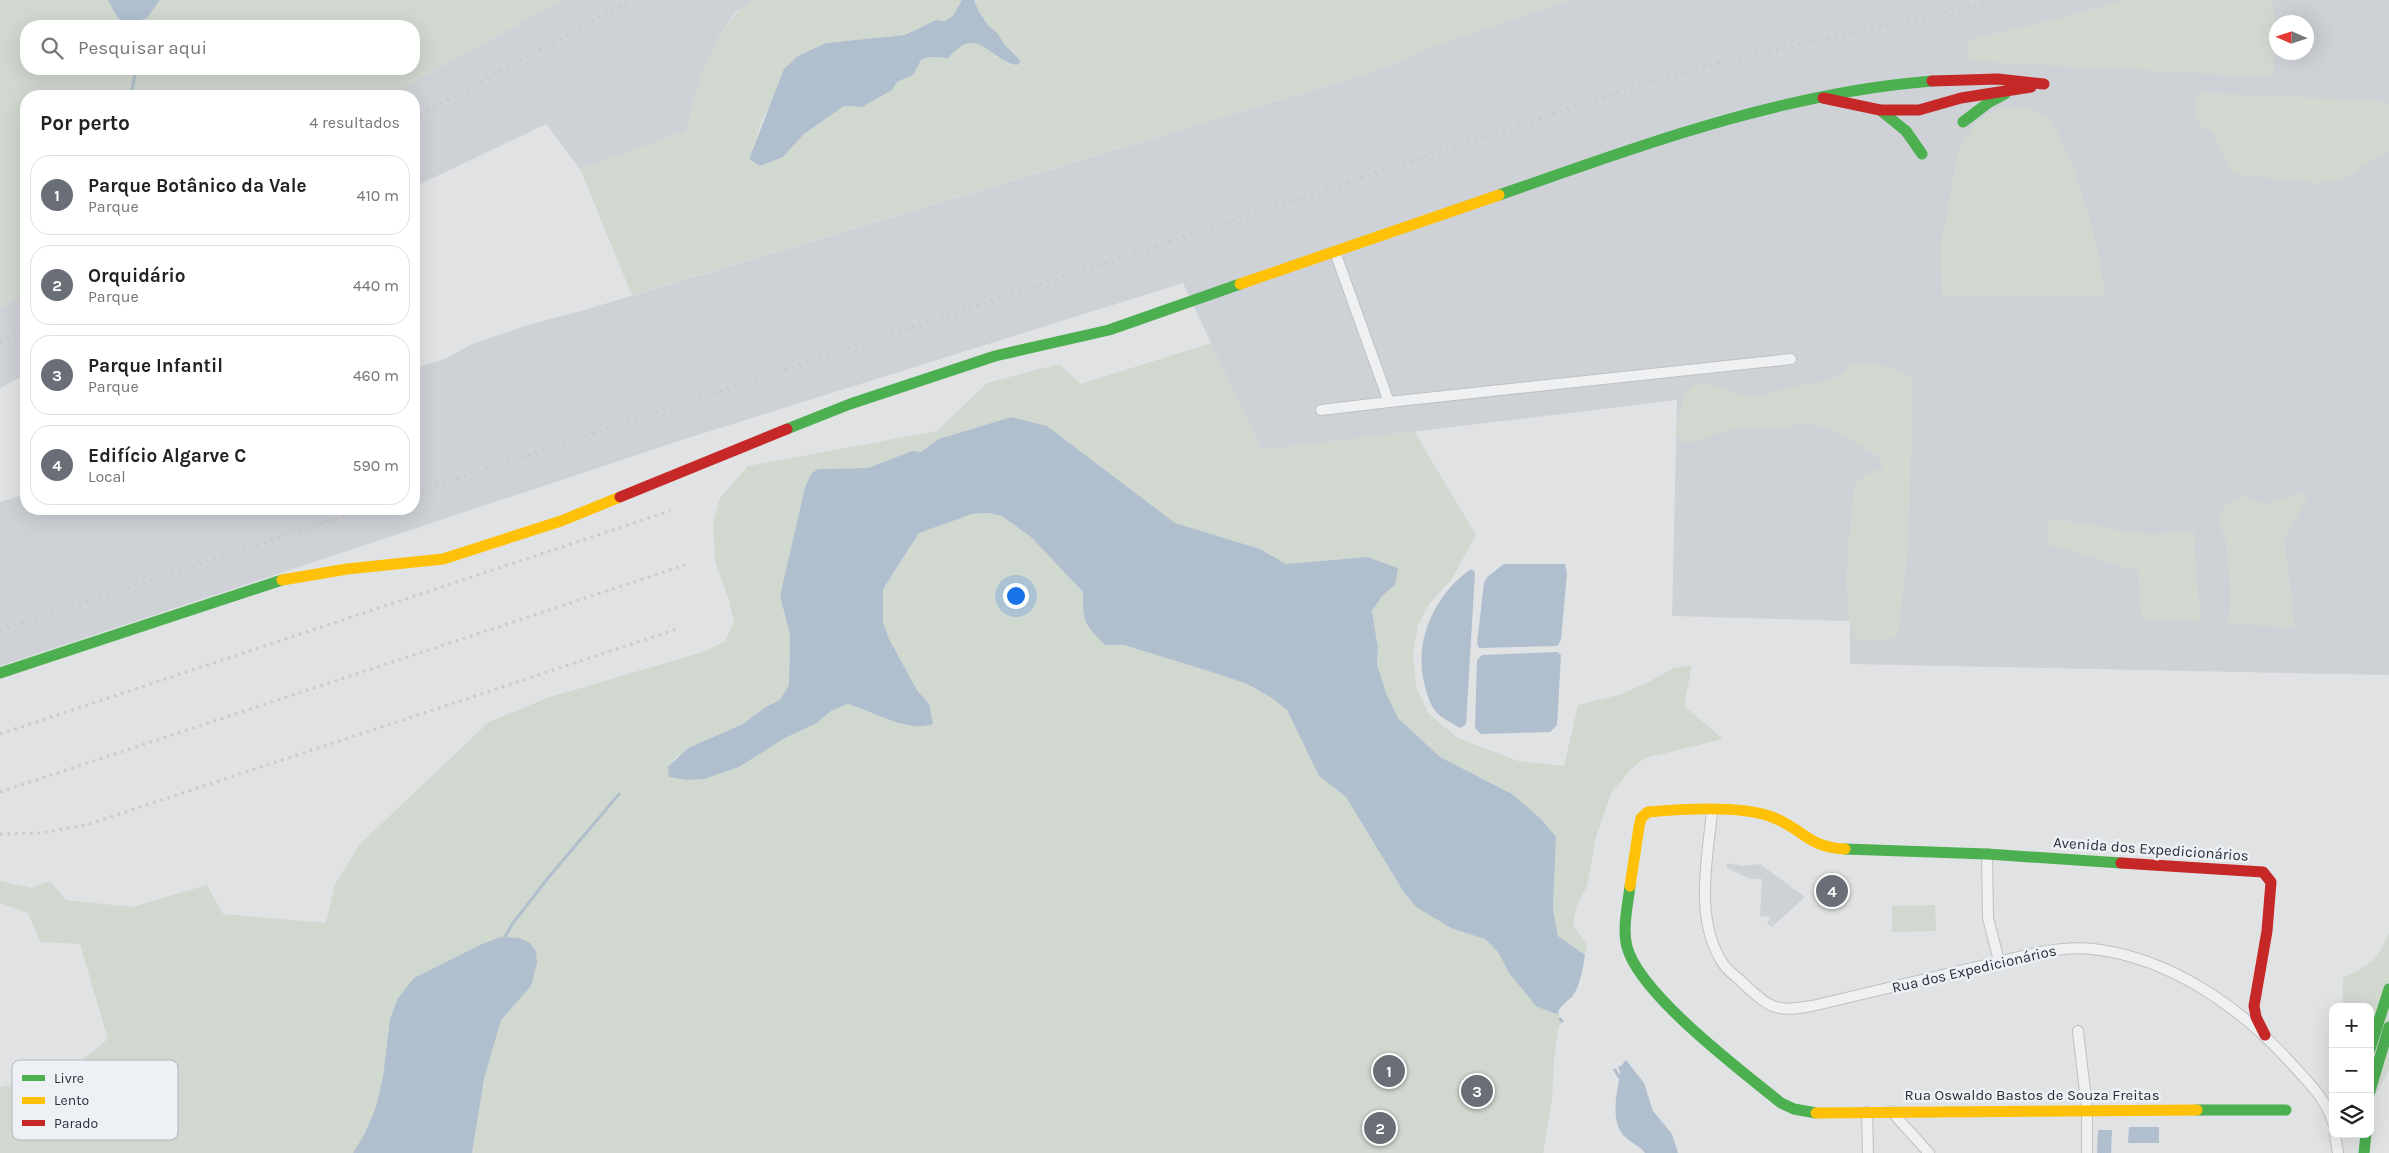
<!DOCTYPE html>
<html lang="pt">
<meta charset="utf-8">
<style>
body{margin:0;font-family:Karla,sans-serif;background:#f6f6f6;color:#222}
.controls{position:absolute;right:15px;bottom:15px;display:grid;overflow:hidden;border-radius:10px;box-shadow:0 5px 20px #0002}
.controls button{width:45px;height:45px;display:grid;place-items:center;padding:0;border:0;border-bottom:1px solid #e0e0e0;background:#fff;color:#222;font:25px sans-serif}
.compass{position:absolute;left:2269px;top:15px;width:45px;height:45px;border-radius:50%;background:#fff;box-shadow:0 5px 20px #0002;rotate:273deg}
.you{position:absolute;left:1015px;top:595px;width:18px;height:18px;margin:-12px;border:4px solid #fff;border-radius:50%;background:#1a73e8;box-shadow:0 0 0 8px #1a73e833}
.badge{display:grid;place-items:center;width:32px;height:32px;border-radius:50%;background:#696e77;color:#fff;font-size:16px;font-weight:700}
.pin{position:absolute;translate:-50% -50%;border:2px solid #fff;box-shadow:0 1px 5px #0006}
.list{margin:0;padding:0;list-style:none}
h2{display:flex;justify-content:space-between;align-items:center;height:65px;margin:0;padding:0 20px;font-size:21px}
h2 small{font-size:16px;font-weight:400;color:#767676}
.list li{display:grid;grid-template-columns:32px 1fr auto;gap:15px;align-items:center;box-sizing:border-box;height:80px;margin:0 10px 10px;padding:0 10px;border:1px solid #e0e0e0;border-radius:20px}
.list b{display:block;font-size:19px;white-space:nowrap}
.list p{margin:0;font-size:16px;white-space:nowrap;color:#767676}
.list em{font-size:16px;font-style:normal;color:#767676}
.icon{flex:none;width:28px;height:28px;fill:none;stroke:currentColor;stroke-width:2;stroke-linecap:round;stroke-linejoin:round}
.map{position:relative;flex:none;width:2389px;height:1153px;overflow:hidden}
.search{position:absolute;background:#fff;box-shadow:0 5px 20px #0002;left:20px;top:20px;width:400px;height:55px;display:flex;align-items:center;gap:12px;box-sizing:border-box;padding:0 18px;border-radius:20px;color:#767676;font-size:19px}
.panel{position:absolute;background:#fff;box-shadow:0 5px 20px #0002;left:20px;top:90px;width:400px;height:425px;border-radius:20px}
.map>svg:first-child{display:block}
</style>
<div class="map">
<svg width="2389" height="1153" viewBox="0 0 2389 1153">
<rect width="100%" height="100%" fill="#e0e2e4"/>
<path fill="#ced2d7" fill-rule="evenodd" d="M562,0H751L735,13L720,35L694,99L686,131L580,169L546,124L414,187V96H388Z
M1570,0H2389V675L1850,664V621L1672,616L1677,400L1261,450L1183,283L688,438L0,666V502L26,494V509H414V369L447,358L472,344L531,324L581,311L1379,70L1432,47ZM2276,22H2306V52H2276Z
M26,294V374L0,388V308Z
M1727,863L1742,866L1760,864L1805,897L1772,927L1767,924L1770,917L1760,916L1762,879H1750L1727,868Z"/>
<path fill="#d1d8d0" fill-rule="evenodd" d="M0,0H108L147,18L160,0H562L388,96H26V294L0,308ZM26,26H414V69H26Z
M751,0H962L953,16L945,21L936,20L905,35L827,43L798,56L763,118L749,159L760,166L783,157L804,134L844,106L862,107L891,90L897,82L913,75L921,60L929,57L948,58L956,49L970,43L983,44L998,58L1021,61L1004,44L998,34L988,25L979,12L974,0H1570L1432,47L1379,70L632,295L580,169L686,131C697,84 712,31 751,0Z
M2123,0H2272L2276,31L2273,77L1968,61V40L2083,12Z
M2197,93L2355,99L2389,103V150L2340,181L2316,183L2233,174L2215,136L2197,121Z
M2000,108H2029L2053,122L2073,167L2093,230L2106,295H1942L1941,245L1959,148L1977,121Z
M1211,343L1261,450L1414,431L1476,535L1451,580L1429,604L1418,625L1413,655L1416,687L1428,713L1458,738L1518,761L1564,766L1578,705L1622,694L1649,682L1673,668L1692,665L1684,706L1723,739L1645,758L1631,769L1611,793L1596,837L1587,886L1577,905L1573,925L1587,945L1585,955L1558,936L1553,908L1556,837L1512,794L1440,757L1398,718L1386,693L1377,664L1378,648L1372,611L1382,596L1395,585L1367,557L1286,564L1260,549L1175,523L1047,426L1011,417L939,439L921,452L912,451L868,468L818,469L805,487L780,596L790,635L789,685L780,700L764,708L743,724L688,748L672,761L739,767L785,738L817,723L831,711L848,704L891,719L929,704L917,690L889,639L883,622V589L919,533L933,526L972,514L989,513L1002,516L1017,526L1031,537L1083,592L1105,645H1124L1218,674L1247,684L1272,698L1287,710L1319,776L1346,797L1403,891L1453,929L1485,939L1498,952L1509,973L1536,1005L1553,1013L1559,1014L1562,1024L1559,1026L1554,1059L1552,1101L1543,1153H472L484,1079L501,1019L531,986L482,944L414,978L376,1107L364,1135L353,1153H0V1087L64,1074L108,1039L80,944L40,942L28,913L0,903V881L31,888L50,881L66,900L132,907L207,885L223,914L326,923L335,884L360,844L489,722L547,698L703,652L725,641L734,623L729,600L715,562L713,523L720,498L748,466L937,431L987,383L1059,364L1081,384Z
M1853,364C1875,364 1893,365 1912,378C1911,464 1911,553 1897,638L1856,641C1838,607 1851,524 1855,484L1866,474L1883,468L1880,457L1839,434L1810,422L1777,429L1750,428L1722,431L1703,440L1685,443L1675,434L1685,393L1694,384H1710L1735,393L1760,397L1793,386L1825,382L1839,376Z
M2301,493L2307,500L2284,538L2295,627L2228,624C2233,598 2229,569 2226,543C2224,531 2217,524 2222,510C2224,502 2237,499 2244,496L2265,504Z
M2049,518L2149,535L2195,532L2194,549L2201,622L2142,620L2138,571L2050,545L2047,536Z
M1935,905L1936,931L1892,932V906Z
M2389,933V1070L2370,1105V1007H2343V978C2370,964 2377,962 2389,933Z"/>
<path fill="#b0bfce" d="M108,0H160L147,18L124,24L116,15Z
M962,0H974L979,12L988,25L998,34L1004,44L1021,61L1017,65C987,59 979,23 948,58L929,57L921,60L913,75L897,82L892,90L862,107L844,106L804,134L783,157L760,166L749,159L784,69L798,56L826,43L905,35L936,20L945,21L953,16Z
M1011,417L1047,426L1175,523L1260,549L1286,564L1367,557L1398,568L1395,585L1382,596L1372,611L1378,648L1377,664L1386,693L1398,718L1440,757L1512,794L1541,819L1556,837L1553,908L1558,936L1585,955C1583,967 1580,987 1572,997C1568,1000 1562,1005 1558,1011L1559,1014L1553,1013L1536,1006L1509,973L1498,952L1485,939L1453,929L1416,907L1403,891L1346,797L1319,776L1287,710L1272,698L1247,684L1218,674L1124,645H1105C1083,622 1083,623 1083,592L1031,537L1002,516L989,513L972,514L919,533L883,589V622L889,639L917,690L929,704L933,724C907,733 873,711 848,704L831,711L817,723L785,738L739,767L704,779L686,780L669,777L668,767L688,748L743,724L764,708L780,700L789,685L790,635L780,596L805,487L811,474L818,469L868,468L912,451L921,452L939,439Z
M1504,564H1565L1567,573L1561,640L1557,646L1479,648L1477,643L1484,583L1487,577Z
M1471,569L1475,572L1466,724L1460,728C1453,723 1443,719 1437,713C1429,704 1427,694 1424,682C1414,640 1435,594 1471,569Z
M1557,652L1561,655L1557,725L1550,732L1481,734L1475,728L1477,660L1482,655Z
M501,937L519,938L530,943L536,951L537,963L531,986L501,1020L484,1079L472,1153H353L364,1135L376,1107L383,1077L390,1019L398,998L414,978L482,944Z
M1626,1060L1644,1083L1653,1111L1672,1134L1678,1153H1645C1639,1145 1631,1143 1624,1136C1609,1118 1618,1092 1620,1072L1618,1066H1621Z
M2129,1127H2159V1143H2128Z
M2098,1130H2112L2111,1153H2097Z"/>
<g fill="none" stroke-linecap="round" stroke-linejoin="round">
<path stroke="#b0bfce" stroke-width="3" d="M139,26L140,17
M131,96L136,69
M503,940L513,923L548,878L619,794
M1560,1019L1562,1021
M1615,1070L1619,1077"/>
<defs>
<path id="street" d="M1335,252L1389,402L1791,359
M1321,410L1389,402
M1712,812C1707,861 1694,922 1724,965C1729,972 1738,978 1744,984C1771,1009 1775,1012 1812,1006L2040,952C2058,949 2075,947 2093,949C2170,958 2239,1006 2290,1062C2306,1080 2327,1099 2333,1123
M1987,854L1988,918L1999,961
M2078,1031L2087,1109V1153
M1891,1111L1929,1153
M1867,1112L1868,1153
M2335,1134L2338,1153"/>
</defs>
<use href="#street" stroke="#bec0c2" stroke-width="12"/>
<use href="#street" stroke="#eff0f1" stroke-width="10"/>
<path stroke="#4caf50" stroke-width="11" d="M1880,110L1906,131L1922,154
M1963,122L1988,103L2005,94
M1499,195C1640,146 1781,93 1932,81
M787,429L850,404L995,356L1109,330L1240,284
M0,673L282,580
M1845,849L1987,854L2121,863
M1630,886C1628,904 1622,929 1627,947C1640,995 1742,1071 1781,1103L1794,1109L1816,1113
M2370,1049L2389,989
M2370,1091L2389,1027
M2197,1110H2286
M2364,1153L2366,1134"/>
<path stroke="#ffc107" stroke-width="11" d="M1240,284L1499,195
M282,580L347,569L443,559L561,521L620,497
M1630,886L1639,827L1641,818L1648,812C1681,809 1741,805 1772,817C1803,828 1806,847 1845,849
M1816,1113L2197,1110"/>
<path stroke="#c62828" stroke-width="11" d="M1932,81L1998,79L2044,84
M1823,98L1880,110H1919L1961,98L2031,87
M620,497L787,429
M2121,863L2263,872L2271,882L2267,931L2254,1006L2256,1017L2265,1035"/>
<path stroke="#c8cacc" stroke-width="3" stroke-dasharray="2.5 5" stroke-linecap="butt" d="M414,118L631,0
M0,343L26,329
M414,493L1643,84L1719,63L1999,0
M0,630L366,509
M0,734L670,511
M0,792L685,565
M0,834L43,833L89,824L680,628"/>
</g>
<g text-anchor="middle" stroke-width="5" stroke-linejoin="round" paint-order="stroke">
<g font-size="15" fill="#29303c" stroke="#edf0f4">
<text transform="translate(2151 849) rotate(4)" y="5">Avenida dos Expedicionários</text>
<text transform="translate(1974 969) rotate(-13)" y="5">Rua dos Expedicionários</text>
<text x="2032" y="1100">Rua Oswaldo Bastos de Souza Freitas</text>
</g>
</g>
<rect x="12" y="1060" width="166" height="80" rx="8" fill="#edf0f4" stroke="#b2b6bd" stroke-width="1"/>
<rect x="22" y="1075" width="23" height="6" fill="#4caf50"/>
<rect x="22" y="1097" width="23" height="7" fill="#ffc107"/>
<rect x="22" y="1120" width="23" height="6" fill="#c62828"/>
<g font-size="14" fill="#29303c">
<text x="54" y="1083">Livre</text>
<text x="54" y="1105">Lento</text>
<text x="54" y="1128">Parado</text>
</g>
</svg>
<div class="controls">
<button>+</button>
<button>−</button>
<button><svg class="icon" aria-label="layers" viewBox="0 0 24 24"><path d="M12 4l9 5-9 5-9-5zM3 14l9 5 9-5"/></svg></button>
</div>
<svg class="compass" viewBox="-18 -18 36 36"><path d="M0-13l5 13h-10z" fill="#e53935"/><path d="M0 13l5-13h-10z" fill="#767676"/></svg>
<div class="you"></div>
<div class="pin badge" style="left:1389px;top:1071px">1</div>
<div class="pin badge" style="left:1380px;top:1128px">2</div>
<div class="pin badge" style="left:1477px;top:1091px">3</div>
<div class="pin badge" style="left:1832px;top:891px">4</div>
<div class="search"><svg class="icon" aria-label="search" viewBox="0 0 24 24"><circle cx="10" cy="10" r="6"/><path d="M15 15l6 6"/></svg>Pesquisar aqui</div>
<section class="panel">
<h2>Por perto<small>4 resultados</small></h2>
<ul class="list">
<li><span class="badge">1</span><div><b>Parque Botânico da Vale</b><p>Parque</p></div><em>410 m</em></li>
<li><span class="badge">2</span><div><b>Orquidário</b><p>Parque</p></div><em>440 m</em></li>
<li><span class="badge">3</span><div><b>Parque Infantil</b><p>Parque</p></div><em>460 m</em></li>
<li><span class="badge">4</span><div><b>Edifício Algarve C</b><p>Local</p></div><em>590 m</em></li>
</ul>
</section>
</div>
